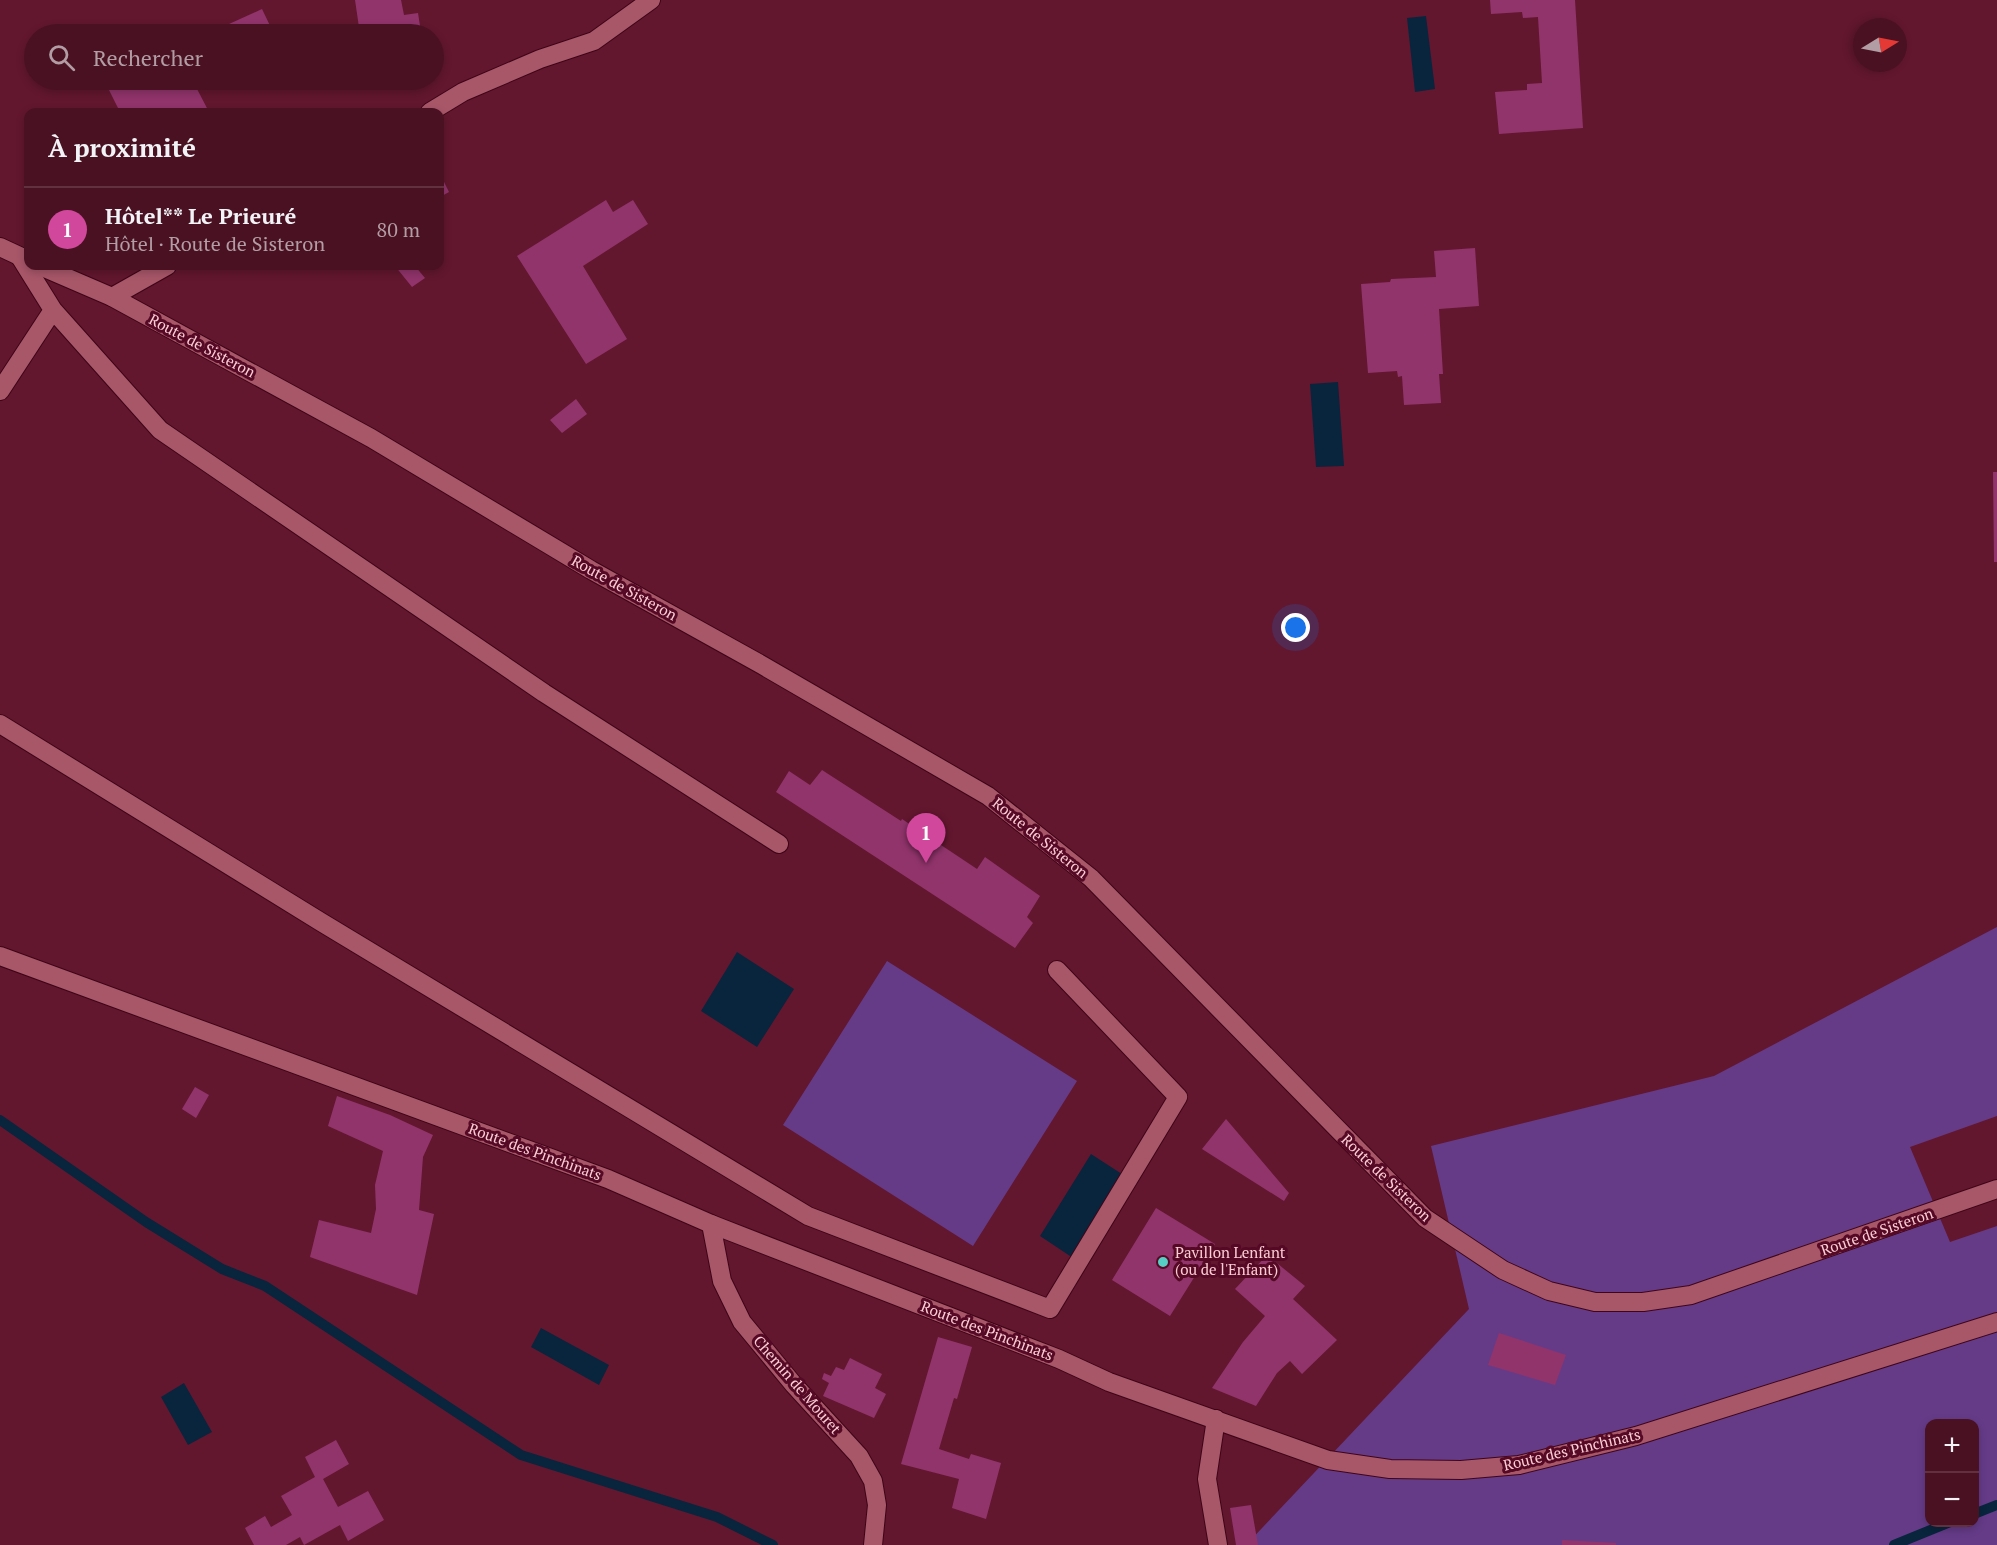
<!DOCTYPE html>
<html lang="fr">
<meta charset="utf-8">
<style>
body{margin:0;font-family:"PT Serif",serif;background:#541f2f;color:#f1f3f6}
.controls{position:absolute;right:18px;bottom:18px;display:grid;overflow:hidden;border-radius:12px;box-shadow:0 3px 9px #0003}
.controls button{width:54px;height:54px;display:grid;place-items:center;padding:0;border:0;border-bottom:2px solid #613140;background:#4a1122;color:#f1f3f6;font:30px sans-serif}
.compass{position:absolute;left:1853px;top:18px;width:54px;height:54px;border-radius:50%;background:#4a1122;box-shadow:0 3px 9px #0003;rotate:80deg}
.you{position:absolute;left:1296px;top:628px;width:21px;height:21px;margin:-15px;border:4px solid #fff;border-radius:50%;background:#1a73e8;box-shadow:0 0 0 9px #1a73e833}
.badge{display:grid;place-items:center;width:39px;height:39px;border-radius:50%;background:#8bbbb9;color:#fff;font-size:20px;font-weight:700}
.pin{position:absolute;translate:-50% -50px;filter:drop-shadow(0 2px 3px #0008)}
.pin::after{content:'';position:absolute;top:32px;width:21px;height:18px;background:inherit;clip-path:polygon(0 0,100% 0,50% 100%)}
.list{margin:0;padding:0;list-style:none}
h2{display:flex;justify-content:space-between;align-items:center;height:78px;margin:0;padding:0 24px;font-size:26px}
h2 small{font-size:20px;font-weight:400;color:#b29da5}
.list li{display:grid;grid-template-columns:39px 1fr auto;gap:18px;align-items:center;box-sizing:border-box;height:84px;padding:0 24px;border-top:2px solid #613140}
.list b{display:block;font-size:22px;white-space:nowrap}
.list p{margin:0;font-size:20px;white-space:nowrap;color:#b29da5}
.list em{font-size:20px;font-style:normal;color:#b29da5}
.icon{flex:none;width:33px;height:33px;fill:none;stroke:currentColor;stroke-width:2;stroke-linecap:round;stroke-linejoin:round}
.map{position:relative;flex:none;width:1997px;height:1545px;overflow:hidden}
.search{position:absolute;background:#4a1122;box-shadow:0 3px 9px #0003;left:24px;top:24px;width:420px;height:66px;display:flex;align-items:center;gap:15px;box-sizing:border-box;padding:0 21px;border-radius:33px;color:#b29da5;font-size:22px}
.panel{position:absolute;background:#4a1122;box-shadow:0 3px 9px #0003;left:24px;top:108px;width:420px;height:162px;border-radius:12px}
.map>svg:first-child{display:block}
</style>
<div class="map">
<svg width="1997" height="1545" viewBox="0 0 1997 1545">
<rect width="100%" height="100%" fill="#62172e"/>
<path fill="#653b88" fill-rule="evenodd" d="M1997,927V1116L1910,1147L1950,1242L1997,1226V1545H1246L1469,1309L1431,1146L1714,1076ZM1930,1424H1974V1522H1930Z
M887,961L1077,1081L973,1246L783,1125Z"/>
<path fill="#08253d" d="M1426,16L1435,89L1415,92L1407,18Z
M1338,382L1344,466L1316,467L1310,384Z
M737,952L794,989L757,1047L701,1011Z
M1091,1154L1125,1176L1073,1258L1040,1236Z
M541,1328L609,1365L599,1385L531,1347Z
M184,1383L212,1432L188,1445L161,1397Z"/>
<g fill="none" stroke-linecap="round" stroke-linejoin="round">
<path stroke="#08253d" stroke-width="10" d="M0,1120L146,1222L222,1269L265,1286L521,1455L717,1517L773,1545
M1974,1514L1997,1505
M1894,1545L1950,1522"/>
</g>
<path fill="#91346c" d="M355,0H401L404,15L418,13L420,26L405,29L406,34H360Z
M1490,0H1575L1583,128L1499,134L1495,92L1527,90V84L1542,83L1538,17L1523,18L1522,12L1491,14Z
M262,9L274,34H207Z
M110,80H210L196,87L209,112H120L105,82Z
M440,174L449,192L440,197Z
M606,200L613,212L633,200L648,224L583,266L627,339L586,364L517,256Z
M1475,248L1479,306L1439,309L1443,374H1439L1441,403L1404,405L1402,376L1398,377L1397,371L1368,373L1361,284L1390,282L1391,279L1436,277L1434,251Z
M395,266H415L425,278L412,287Z
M576,399L587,414L562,433L550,420Z
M1993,472H1997V562H1994Z
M822,770L901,821L902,819L977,869L985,857L1040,896L1027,917L1033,923L1015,948L776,792L789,771L810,785Z
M195,1087L209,1095L196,1118L182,1109Z
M337,1096L390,1115L433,1135L423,1157L419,1210L434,1214L417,1295L310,1257L319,1220L371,1233L376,1209L375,1185L383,1151L328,1126Z
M1226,1119L1289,1193L1284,1201L1202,1149Z
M1156,1208L1215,1244L1170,1316L1112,1280Z
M1267,1255L1305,1286L1293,1299L1337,1340L1302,1374L1290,1361L1277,1373L1256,1406L1212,1388L1243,1342L1265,1316L1235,1289Z
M1499,1333L1566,1355L1555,1385L1488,1365Z
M938,1337L972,1347L957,1399L954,1398L939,1449L969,1459L971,1454L1001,1463L986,1519L952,1508L959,1479L901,1464Z
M850,1358L882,1374L875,1388L886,1394L874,1418L823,1396L829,1383L822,1379L824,1373L831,1376L836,1367L844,1370Z
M336,1440L349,1464L323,1479L338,1507L368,1491L384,1520L348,1541L340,1525L304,1545L300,1537L286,1545H254L245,1528L265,1516L271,1527L292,1515L281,1496L315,1477L305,1457Z
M1251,1505L1258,1545H1236L1230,1508Z
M1562,1540L1616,1543V1545H1562Z"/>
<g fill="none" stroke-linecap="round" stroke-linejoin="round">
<defs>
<path id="service" d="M53,310L160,430L544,693L779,844
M0,391L53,310L20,257
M0,724L321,922L808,1216L1050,1309L1178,1097L1057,970"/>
<path id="minor" d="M430,112L463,92L540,59L594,41L651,0
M112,297L167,266
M711,1224L722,1281L742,1322L794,1385L859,1456L873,1481L877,1505L873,1545
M1216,1419L1207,1479L1218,1545"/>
<path id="tertiary" d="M0,956L608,1179L711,1224L1059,1359L1109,1382L1328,1460L1390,1469L1461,1470L1519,1465L1636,1436L1997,1322"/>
<path id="secondary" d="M0,247L28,260
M40,266L112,297L371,438L591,570L762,665L988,796L1091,878L1425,1218L1503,1270L1549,1291L1595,1302H1643L1691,1295L1997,1189"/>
</defs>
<use href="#service" stroke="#3d0518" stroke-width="20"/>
<use href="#minor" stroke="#3d0518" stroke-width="20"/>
<use href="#tertiary" stroke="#3d0518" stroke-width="20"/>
<use href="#secondary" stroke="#3d0518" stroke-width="20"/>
<use href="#service" stroke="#a85769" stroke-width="18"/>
<use href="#minor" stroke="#a85769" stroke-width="18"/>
<use href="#tertiary" stroke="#a85769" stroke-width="18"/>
<use href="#secondary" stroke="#a85769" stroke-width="18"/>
</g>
<circle fill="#56cec3" stroke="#550924" stroke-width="2" cx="1163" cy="1262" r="6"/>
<g text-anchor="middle" stroke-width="6" stroke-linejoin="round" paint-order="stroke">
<g font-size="15" fill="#fccdd5" stroke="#550924">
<text transform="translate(202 346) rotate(28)" y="5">Route de Sisteron</text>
<text transform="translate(624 588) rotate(29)" y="5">Route de Sisteron</text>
<text transform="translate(1040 838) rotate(39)" y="5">Route de Sisteron</text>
<text transform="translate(535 1152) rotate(20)" y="5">Route des Pinchinats</text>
<text transform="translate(1386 1178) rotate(44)" y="5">Route de Sisteron</text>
<text transform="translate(1877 1232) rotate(-19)" y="5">Route de Sisteron</text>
<text transform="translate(987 1331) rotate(21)" y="5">Route des Pinchinats</text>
<text transform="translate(797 1385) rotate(49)" y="5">Chemin de Mouret</text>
<text transform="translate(1572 1450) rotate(-13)" y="5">Route des Pinchinats</text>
</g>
<g font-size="15" fill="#fccdd5" stroke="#550924" text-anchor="start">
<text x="1175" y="1258">Pavillon Lenfant<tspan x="1175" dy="17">(ou de l'Enfant)</tspan></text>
</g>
</g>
</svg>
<div class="controls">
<button>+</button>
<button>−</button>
</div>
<svg class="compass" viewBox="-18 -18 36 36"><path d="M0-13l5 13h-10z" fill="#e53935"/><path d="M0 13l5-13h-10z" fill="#b29da5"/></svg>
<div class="you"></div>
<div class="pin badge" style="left:926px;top:863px;background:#d1479c">1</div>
<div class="search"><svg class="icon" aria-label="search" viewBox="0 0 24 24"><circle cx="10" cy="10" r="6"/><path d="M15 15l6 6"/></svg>Rechercher</div>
<section class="panel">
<h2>À proximité<small></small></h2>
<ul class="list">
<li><span class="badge" style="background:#d1479c">1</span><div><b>Hôtel** Le Prieuré</b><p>Hôtel · Route de Sisteron</p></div><em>80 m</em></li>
</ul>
</section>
</div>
